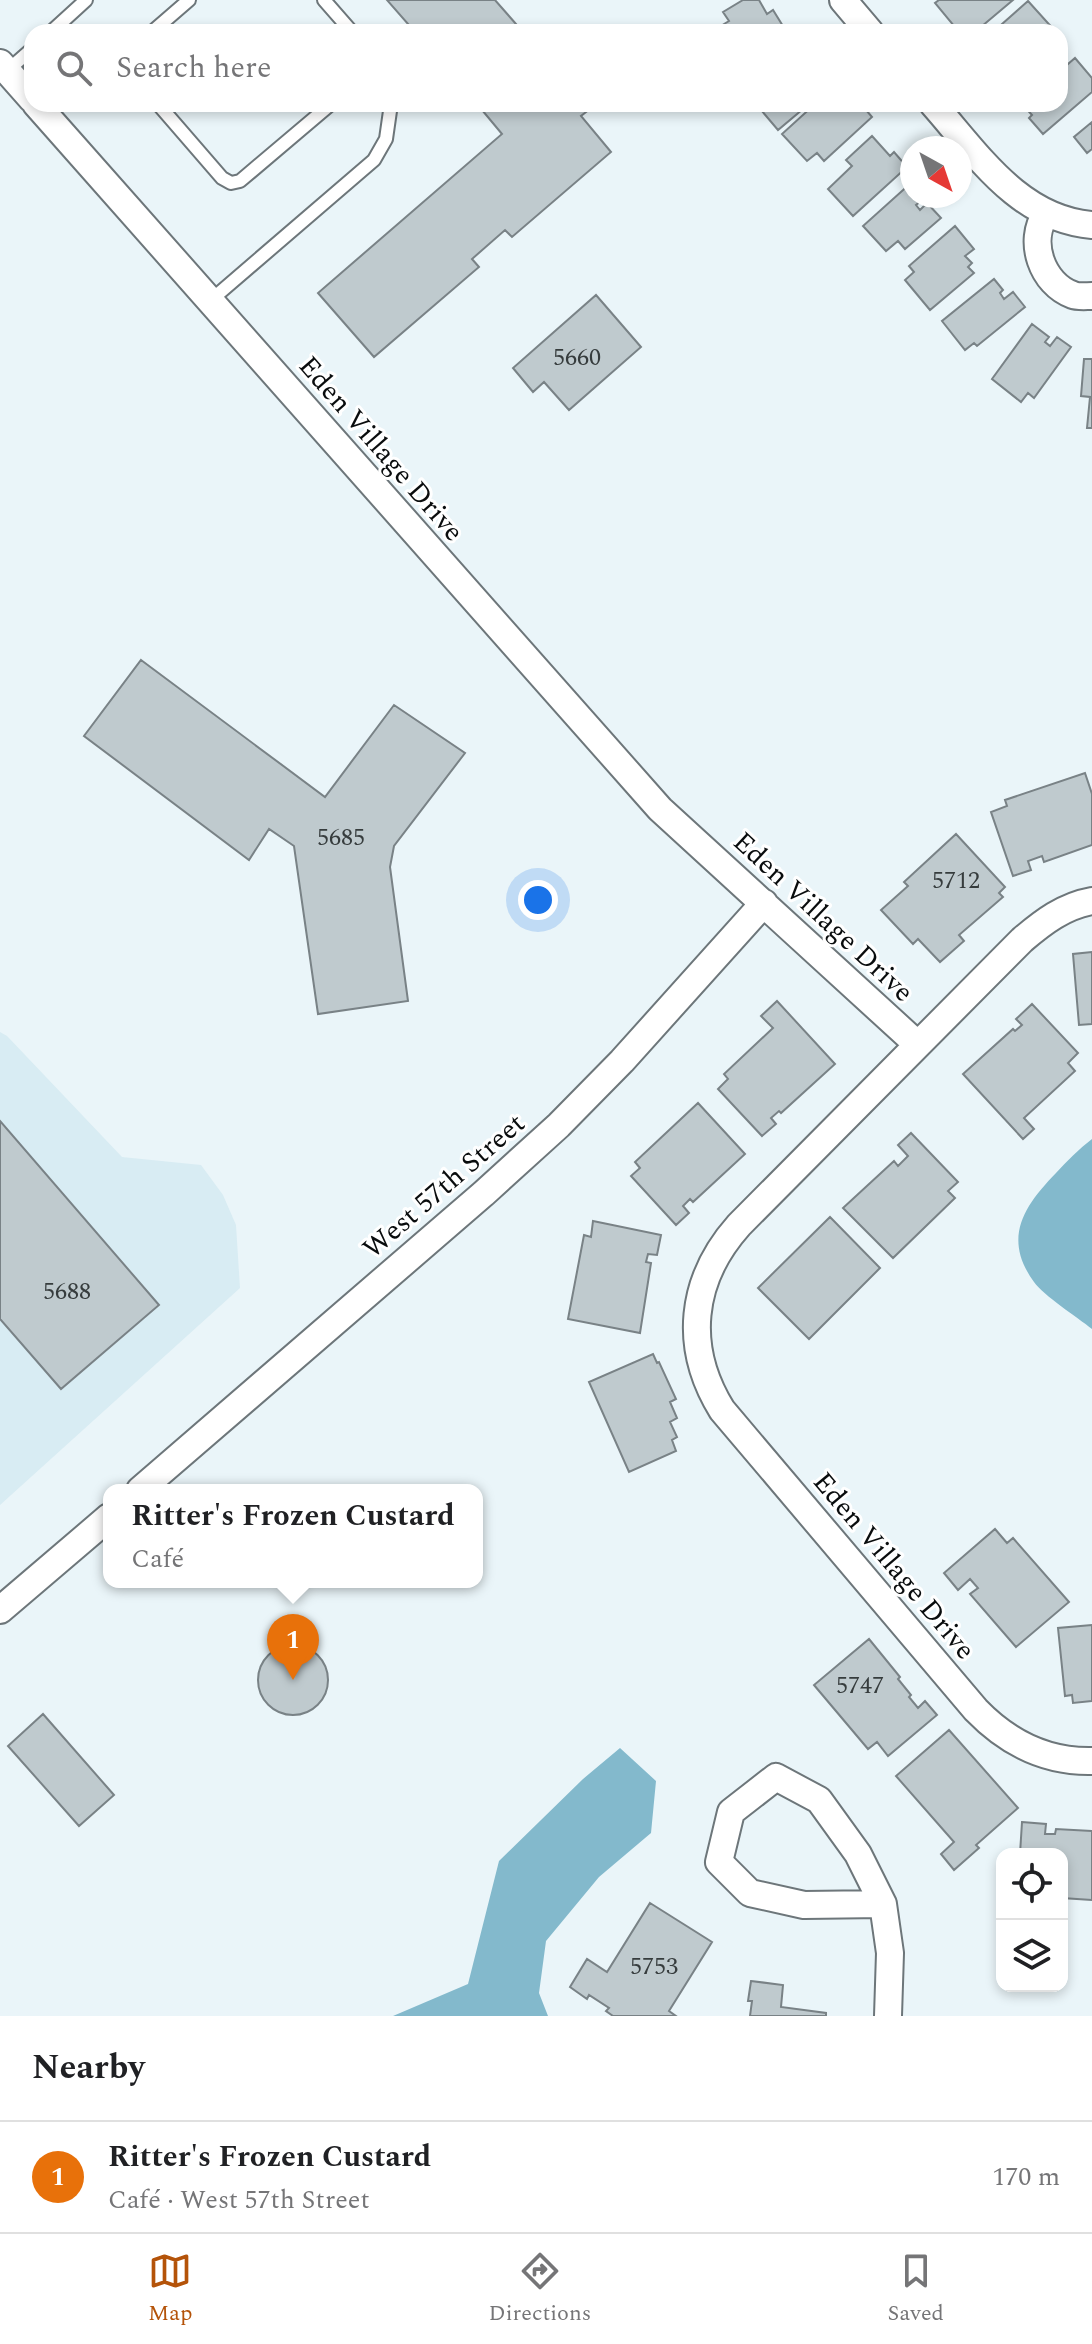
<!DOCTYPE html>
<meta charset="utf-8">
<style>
body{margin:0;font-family:Spectral,serif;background:#f6f6f6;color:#202124}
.controls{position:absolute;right:24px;bottom:24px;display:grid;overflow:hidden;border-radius:16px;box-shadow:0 4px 12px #0003}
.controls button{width:72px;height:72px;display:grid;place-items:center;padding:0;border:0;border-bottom:2px solid #e0e0e0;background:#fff;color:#202124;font:40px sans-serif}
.compass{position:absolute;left:900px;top:136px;width:72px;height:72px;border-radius:50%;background:#fff;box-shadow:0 4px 12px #0003;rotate:140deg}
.you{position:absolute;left:538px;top:900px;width:28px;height:28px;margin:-20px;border:6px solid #fff;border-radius:50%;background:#1a73e8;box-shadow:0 0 0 12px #1a73e833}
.badge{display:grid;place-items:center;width:52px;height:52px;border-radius:50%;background:#b45309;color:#fff;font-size:26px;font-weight:700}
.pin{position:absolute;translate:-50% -66px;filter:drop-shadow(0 2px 4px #0008)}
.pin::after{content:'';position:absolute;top:42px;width:28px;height:24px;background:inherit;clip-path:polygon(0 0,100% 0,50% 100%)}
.popup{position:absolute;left:103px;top:1484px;width:380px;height:104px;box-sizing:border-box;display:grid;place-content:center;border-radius:16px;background:#fff;filter:drop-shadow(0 2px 6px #0005);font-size:26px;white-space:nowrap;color:#757577}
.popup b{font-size:30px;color:#202124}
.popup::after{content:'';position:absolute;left:50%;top:100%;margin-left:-16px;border:16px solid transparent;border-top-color:#fff}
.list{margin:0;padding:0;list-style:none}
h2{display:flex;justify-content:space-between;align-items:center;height:104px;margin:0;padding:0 32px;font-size:34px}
h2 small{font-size:26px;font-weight:400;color:#757577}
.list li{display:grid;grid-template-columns:52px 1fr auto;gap:24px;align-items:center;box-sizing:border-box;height:112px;padding:0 32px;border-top:2px solid #e0e0e0}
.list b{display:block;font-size:30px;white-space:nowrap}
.list p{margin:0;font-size:26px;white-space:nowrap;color:#757577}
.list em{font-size:26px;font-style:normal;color:#757577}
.icon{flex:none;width:44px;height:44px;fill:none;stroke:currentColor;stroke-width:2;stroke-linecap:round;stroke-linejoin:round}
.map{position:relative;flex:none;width:1092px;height:2016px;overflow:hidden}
.search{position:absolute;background:#fff;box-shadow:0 4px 12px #0003;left:24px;right:24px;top:24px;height:88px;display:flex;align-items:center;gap:20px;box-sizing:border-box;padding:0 28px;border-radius:24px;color:#757577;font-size:30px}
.sheet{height:216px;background:#fff}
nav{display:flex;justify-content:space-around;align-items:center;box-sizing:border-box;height:112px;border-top:2px solid #e0e0e0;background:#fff;font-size:22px;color:#757577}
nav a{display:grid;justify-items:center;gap:4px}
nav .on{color:#b45309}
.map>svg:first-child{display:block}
</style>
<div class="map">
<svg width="1092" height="2016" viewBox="0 0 1092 2016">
<rect width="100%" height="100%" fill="#eaf5f9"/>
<path fill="#d8ecf3" d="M0,1032L7,1036L122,1157L201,1165L223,1195L236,1225L240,1288L0,1505Z"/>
<path fill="#83b9cc" d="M1092,1139V1329C1077,1317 1044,1296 1034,1282C1002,1238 1024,1206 1056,1173C1067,1161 1079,1149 1092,1139Z
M620,1748L656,1781L651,1833L599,1877L546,1941L539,1993L548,2016H393L468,1984L499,1861L583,1779Z"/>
<path fill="#bfcace" stroke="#798286" stroke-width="2" d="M387,0H495L523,32H415Z
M743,0H759L767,14L773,10L786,31L711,32L729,21L723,12Z
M939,0H1013L975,32H952L955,27L935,3Z
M1028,1L1056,32H993Z
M1075,58L1092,78V92L1043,134L1029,118L1032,115L1022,104H1060V71Z
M477,104H585L590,109L581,116L611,152L512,237L505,230L472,259L479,267L374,357L318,293L502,134Z
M756,104H809L778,130Z
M815,104H843L848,110L854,104H861L872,117L824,161L817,153L807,161L782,134Z
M1092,122V149L1087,153L1074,137Z
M872,136L890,156L894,152L907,167L853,216L828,189L852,166L846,160Z
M912,182V196L926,197L916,205L920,210L927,203L941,218L905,249L898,241L886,251L863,226Z
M955,226L974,249L965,256L972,263L968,267L974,273L930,310L905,280L914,272L909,266Z
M994,279L1003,290L1000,293L1004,299L1013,292L1025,307L977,346L974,343L965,350L942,321Z
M596,295L641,347L569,410L544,382L533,392L513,368Z
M1032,324L1049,337L1045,342L1050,346L1057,337L1071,347L1034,398L1028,393L1021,402L992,379Z
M1084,359H1092V428H1087L1090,397L1081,396Z
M141,660L325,797L394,705L465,753L394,846L390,867L408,1001L318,1014L294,846L269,829L249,860L84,736Z
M1085,773L1092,794V845L1044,862L1042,856L1028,861L1031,870L1013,876L991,812L1007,806L1005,800Z
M956,834L1005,887L999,893L1003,897L959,935L964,941L940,962L918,939L913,944L881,910L908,886L904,882Z
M1092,952V1024L1079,1025L1073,954Z
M777,1001L835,1064L781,1113L779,1111L771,1118L776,1124L762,1136L718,1089L728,1079L724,1074L773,1028L761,1016Z
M1032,1004L1078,1053L1068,1063L1075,1071L1024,1118L1034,1129L1023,1139L963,1074L1013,1029L1015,1031L1022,1025L1016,1019Z
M698,1103L745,1154L693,1202L690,1199L683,1206L689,1213L676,1225L631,1176L640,1168L635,1162Z
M0,1121L159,1305L61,1389L0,1319Z
M911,1133L958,1182L948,1191L955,1198L893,1258L843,1208L894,1161L898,1166L908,1156L898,1145Z
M830,1217L880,1268L809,1339L758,1288Z
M593,1221L661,1235L657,1255L648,1254L646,1262L651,1263L640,1333L568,1319L584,1235L591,1237Z
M653,1354L657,1363L659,1362L676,1399L670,1402L677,1418L670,1422L677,1437L672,1440L676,1451L629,1472L589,1382Z
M995,1529L1007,1543L1013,1538L1069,1602L1016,1647L970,1594L978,1588L970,1579L958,1590L944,1573Z
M1092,1625V1701L1073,1703L1072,1695L1065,1696L1058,1628Z
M869,1639L900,1677L898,1679L911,1695L909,1697L918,1708L925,1701L937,1715L888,1756L877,1742L868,1749L814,1685Z
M258 1680a35 35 0 1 1 70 0a35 35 0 1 1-70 0Z
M43,1714L114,1795L79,1826L8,1746Z
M949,1730L1018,1808L976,1845L979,1848L954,1870L941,1854L954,1842L896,1776Z
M1022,1822L1046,1824L1045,1834H1055L1056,1829L1092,1831V1900L1062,1898V1854H1020Z
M650,1903L712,1942L669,2011L676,2016H613L606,2011L609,2008L589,1995L587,1999L570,1987L587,1959L607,1972Z
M751,1981L783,1985L781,2007L826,2013V2016H750L752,2001H748Z"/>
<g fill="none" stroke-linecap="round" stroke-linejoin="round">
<defs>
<path id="lane" d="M324,0L352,32
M51,32L86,0
M152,32L189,0
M7,71L32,49
M158,104L222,178L231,183L240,181L331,104
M210,301L374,160L386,139L391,104"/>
<path id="street" d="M843,0L870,32
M0,63L32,99
M36,104L660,809L917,1044
M933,104C978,155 1019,219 1092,225
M1046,214C1027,241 1042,284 1073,295C1078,297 1086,296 1092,296
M1092,901C1064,906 1043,922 1022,940L739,1225C690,1280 683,1347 722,1410L976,1710C1008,1743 1046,1762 1092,1761
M140,1490L483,1194L559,1125L622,1061L764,903
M0,1610L109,1517
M883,1904L804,1905L750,1893L719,1862L731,1812L776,1777L819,1800L858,1854L883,1904L890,1953L888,2016"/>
</defs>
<use href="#lane" stroke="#6d767a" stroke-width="16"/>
<use href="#street" stroke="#6d767a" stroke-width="30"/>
<use href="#lane" stroke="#fff" stroke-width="12"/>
<use href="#street" stroke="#fff" stroke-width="26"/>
</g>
<g text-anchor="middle" stroke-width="6" stroke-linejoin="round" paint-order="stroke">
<g font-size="24" fill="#363c3d">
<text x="577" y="365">5660</text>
<text x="341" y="845">5685</text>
<text x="956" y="888">5712</text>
<text x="67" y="1299">5688</text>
<text x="860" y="1693">5747</text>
<text x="654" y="1974">5753</text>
</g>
<g font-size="28" fill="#090c0d" stroke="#fff">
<text transform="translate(382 448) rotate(49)" y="10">Eden Village Drive</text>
<text transform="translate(824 916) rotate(43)" y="10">Eden Village Drive</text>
<text transform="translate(443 1185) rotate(-41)" y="10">West 57th Street</text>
<text transform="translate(895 1565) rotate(50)" y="10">Eden Village Drive</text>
</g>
</g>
</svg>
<div class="controls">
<button><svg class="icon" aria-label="locate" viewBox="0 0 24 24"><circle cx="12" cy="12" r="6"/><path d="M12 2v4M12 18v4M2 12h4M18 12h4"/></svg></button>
<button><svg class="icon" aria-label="layers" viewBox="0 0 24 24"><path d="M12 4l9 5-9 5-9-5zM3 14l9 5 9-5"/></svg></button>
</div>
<svg class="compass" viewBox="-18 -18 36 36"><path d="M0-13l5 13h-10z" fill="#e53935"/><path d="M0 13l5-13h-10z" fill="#757577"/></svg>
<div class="you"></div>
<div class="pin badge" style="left:293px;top:1680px;background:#e8710a">1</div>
<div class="popup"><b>Ritter's Frozen Custard</b>Café</div>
<div class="search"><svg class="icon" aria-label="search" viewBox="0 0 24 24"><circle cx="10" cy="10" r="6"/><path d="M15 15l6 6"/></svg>Search here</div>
</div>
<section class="sheet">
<h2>Nearby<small></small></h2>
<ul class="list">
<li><span class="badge" style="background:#e8710a">1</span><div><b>Ritter's Frozen Custard</b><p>Café · West 57th Street</p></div><em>170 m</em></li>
</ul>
</section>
<nav>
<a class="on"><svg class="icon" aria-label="map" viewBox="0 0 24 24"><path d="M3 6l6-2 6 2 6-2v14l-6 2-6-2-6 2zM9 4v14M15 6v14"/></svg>Map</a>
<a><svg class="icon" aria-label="directions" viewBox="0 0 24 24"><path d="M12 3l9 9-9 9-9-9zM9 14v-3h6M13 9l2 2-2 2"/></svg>Directions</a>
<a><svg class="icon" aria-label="saved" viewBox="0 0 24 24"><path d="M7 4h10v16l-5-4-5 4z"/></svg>Saved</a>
</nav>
